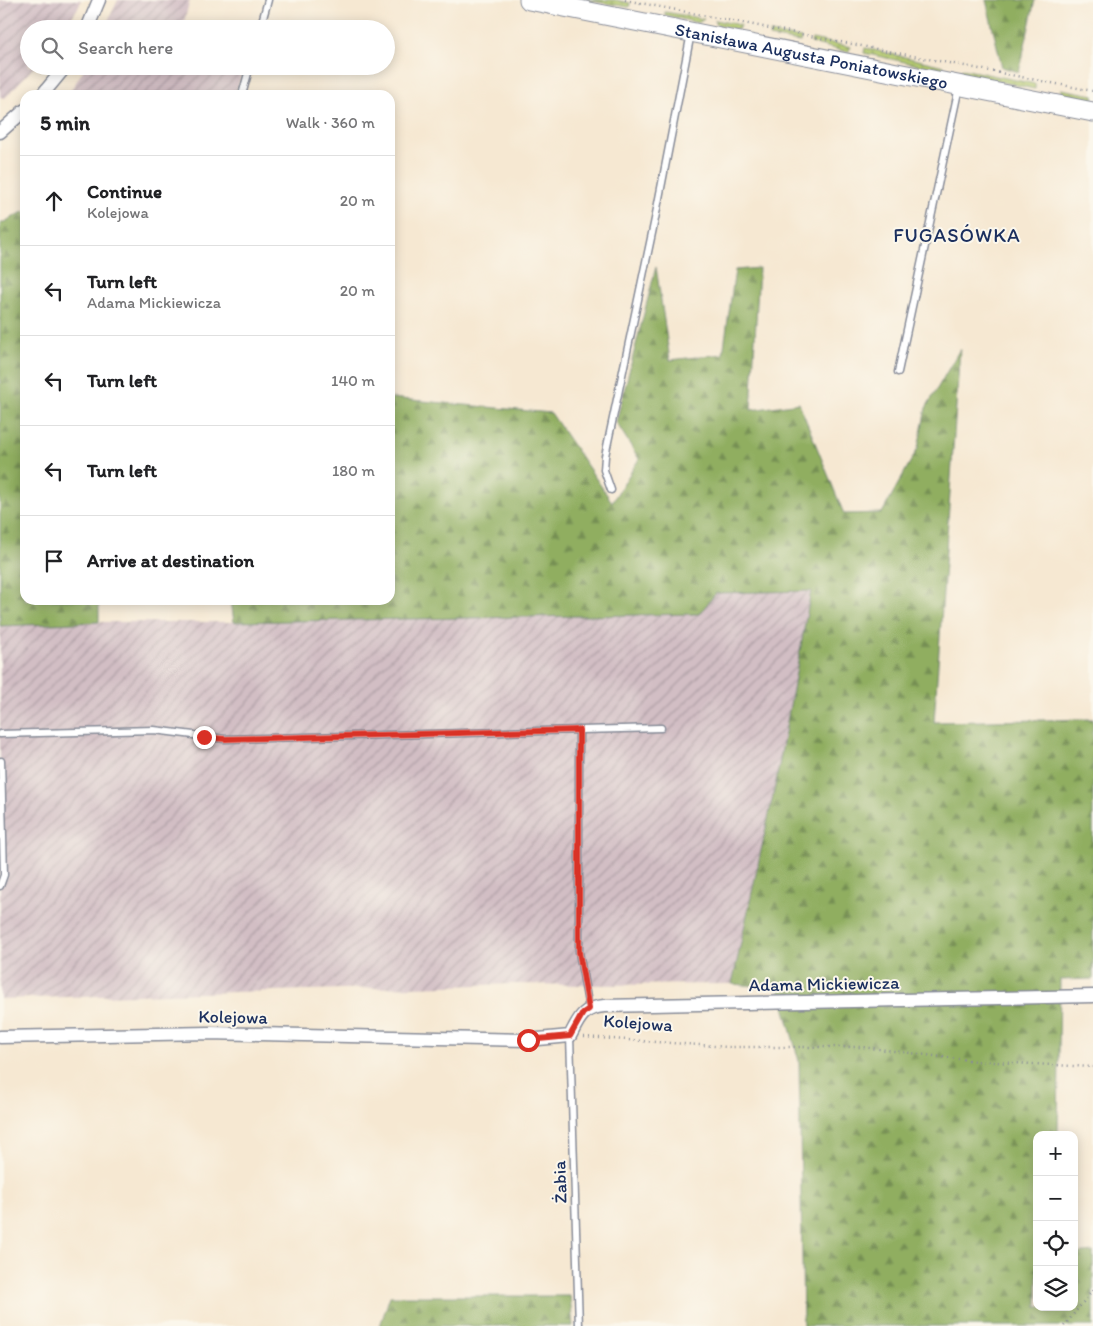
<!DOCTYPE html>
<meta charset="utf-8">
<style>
body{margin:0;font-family:Itim,sans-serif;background:#f2f2f2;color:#202124}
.controls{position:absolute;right:15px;bottom:15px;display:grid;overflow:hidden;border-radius:10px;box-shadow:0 2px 12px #0003}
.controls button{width:45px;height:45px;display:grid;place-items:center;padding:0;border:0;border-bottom:1px solid #e0e0e0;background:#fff;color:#202124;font:25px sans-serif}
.stop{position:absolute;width:15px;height:15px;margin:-11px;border:4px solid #d93025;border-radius:50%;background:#fff}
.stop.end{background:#d93025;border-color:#fff;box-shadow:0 1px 5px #0008}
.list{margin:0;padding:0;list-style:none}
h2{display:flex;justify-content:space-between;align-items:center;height:65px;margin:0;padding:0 20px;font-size:21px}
h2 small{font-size:16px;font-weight:400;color:#757577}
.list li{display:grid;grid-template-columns:32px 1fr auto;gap:15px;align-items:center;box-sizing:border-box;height:90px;padding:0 20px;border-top:1px solid #e0e0e0}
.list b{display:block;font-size:19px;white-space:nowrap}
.list p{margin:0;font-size:16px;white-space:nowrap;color:#757577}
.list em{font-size:16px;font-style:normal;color:#757577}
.icon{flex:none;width:28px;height:28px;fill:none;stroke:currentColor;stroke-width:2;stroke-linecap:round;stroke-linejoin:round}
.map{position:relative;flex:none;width:1093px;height:1326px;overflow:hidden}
.search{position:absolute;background:#fff;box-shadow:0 2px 12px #0003;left:20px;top:20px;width:375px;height:55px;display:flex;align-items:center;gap:12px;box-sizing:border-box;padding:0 18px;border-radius:28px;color:#757577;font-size:19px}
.panel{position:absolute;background:#fff;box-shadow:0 2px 12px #0003;left:20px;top:90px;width:375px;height:515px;border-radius:15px}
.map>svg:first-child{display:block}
</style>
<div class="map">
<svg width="1093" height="1326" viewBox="0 0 1093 1326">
<defs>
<pattern id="industrial-furrows" width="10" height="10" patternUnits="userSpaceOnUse" patternTransform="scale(1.25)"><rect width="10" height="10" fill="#d2bec4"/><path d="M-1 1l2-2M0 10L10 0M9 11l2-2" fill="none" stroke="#aa9ba2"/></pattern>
<pattern id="grass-dots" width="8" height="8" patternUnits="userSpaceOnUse" patternTransform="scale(1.25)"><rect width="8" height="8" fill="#b5ca6e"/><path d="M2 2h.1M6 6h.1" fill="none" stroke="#92a45e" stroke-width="1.8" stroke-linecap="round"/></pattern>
<pattern id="forest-firs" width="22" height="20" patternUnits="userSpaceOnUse" patternTransform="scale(1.25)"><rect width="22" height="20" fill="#90ae61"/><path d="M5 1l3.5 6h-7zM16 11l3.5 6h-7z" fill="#758e53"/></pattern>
</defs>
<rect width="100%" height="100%" fill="#fbf7ec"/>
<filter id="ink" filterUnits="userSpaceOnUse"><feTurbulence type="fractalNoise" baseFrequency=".02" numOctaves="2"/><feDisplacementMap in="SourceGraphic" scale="10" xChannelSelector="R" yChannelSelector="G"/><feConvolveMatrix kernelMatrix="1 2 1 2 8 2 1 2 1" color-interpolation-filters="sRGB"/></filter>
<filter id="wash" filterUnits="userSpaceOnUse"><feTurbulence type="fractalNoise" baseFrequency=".0096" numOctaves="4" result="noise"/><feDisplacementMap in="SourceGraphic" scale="20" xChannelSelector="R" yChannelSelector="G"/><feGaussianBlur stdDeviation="1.12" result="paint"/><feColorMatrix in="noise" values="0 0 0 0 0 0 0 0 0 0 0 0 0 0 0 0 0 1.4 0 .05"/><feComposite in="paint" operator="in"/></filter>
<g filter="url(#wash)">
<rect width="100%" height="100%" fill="#f6e8d2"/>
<path fill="url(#industrial-furrows)" d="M0,0H81L79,6L64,29H29V66H35L5,98L0,97Z
M118,0H190L182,29H104Z
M86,66H234L243,68L235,95H68Z
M811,591L776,782L732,984L585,985L514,984L0,999V626L99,622H234L699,614L715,593Z"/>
<path fill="url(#grass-dots)" stroke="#687c66" d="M586,0H615L630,3L629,7Z
M665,12L704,19L698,23L665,15Z
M715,20L740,25L738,30L715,24Z
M770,33L801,38L800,42L769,37Z
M812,39L851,47L848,52L811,43Z
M865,48L944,66L941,70L864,53Z
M962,69L1035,84V89L960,73Z
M1061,89L1093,95V100L1061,93Z"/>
<path fill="url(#forest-firs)" stroke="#566e60" d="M986,0H1035L1019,72L1002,67Z
M25,211V600H99V622L0,626V224Z
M656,267L670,360L723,354L735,270L759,268L751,410L799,403L844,514L882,513L918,448L926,408L960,349L934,722L1093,719V979L1060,980L1058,1135H1037V1307H1074V1254L1093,1252V1326H803L799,1061L779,988L732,984L776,782L811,591L716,593L699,614L234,622L231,600H390V398L551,413L612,502L639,459L616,422Z
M390,1296H570L573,1326H380Z"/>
</g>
<g filter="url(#ink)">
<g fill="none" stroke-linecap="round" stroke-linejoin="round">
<defs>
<path id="lane" d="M260,29L268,0
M242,95L250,66
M898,372L959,87
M611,490L604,470L605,456L655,219L691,33
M579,730V952L589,1009
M0,734L154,730L225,739L661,728
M0,886L4,875L1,761
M570,1036L579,1326"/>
<path id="street" d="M87,29L99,0
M42,95L66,66
M0,132L25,110
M0,1037L209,1033L528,1040L570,1036C579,1019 582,1008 604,1006L1093,996"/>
<g id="secondary">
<path id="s1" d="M529,0L1093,112"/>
</g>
</defs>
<use href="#lane" stroke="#888c98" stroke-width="9"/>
<use href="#street" stroke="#888c98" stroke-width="15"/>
<use href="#secondary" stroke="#888c98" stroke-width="21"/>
<path stroke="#888c98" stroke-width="2.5" stroke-dasharray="1 4" stroke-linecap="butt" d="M625,0L1093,91
M584,1037L729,1047H862L975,1061L1093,1067
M1064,1326L1093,1290"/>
<use href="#lane" stroke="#fff" stroke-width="6"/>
<use href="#street" stroke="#fff" stroke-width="12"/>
<use href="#secondary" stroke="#fff" stroke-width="19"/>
</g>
</g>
<g fill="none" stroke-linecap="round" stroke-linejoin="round" filter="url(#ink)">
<path stroke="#d93025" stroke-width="6" d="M204,737L225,739L579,730V952L589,1009L583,1013L570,1036L528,1040"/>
</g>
<g text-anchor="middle" stroke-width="4" stroke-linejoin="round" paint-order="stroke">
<g font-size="18" fill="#1b2f5e" stroke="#fbf7ec">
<text dy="6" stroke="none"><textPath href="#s1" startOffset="288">Stanisława Augusta Poniatowskiego</textPath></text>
<text transform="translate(824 984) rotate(-1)" y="6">Adama Mickiewicza</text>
<text transform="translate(233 1017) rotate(1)" y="6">Kolejowa</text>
<text transform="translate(638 1023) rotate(4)" y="6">Kolejowa</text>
<text transform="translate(560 1182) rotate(-92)" y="6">Żabia</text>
</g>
<g font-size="20" letter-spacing="1" fill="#1b2f5e" stroke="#fbf7ec">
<text x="957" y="242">FUGASÓWKA</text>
</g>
</g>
</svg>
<div class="controls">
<button>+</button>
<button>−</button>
<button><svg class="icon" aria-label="locate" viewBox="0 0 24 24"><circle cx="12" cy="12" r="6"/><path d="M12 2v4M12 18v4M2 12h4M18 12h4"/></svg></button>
<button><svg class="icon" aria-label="layers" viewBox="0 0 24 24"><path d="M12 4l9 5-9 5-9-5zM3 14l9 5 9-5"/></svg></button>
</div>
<div class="stop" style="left:528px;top:1040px"></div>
<div class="stop end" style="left:204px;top:737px"></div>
<div class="search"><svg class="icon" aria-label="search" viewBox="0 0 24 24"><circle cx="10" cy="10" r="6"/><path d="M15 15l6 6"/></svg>Search here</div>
<section class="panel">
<h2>5 min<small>Walk · 360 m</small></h2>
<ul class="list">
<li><svg class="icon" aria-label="ahead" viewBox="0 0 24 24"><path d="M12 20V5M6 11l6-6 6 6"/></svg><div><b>Continue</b><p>Kolejowa</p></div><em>20 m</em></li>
<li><svg class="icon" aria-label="left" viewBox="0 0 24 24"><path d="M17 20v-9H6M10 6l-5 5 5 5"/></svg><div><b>Turn left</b><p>Adama Mickiewicza</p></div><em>20 m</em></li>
<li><svg class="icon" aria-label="left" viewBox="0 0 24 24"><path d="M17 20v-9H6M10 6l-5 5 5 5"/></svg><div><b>Turn left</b></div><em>140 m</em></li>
<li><svg class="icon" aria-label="left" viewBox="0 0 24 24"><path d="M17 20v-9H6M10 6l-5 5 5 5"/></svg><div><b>Turn left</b></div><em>180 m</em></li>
<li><svg class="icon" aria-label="arrive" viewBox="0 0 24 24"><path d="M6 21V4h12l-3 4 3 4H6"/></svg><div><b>Arrive at destination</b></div></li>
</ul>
</section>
</div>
